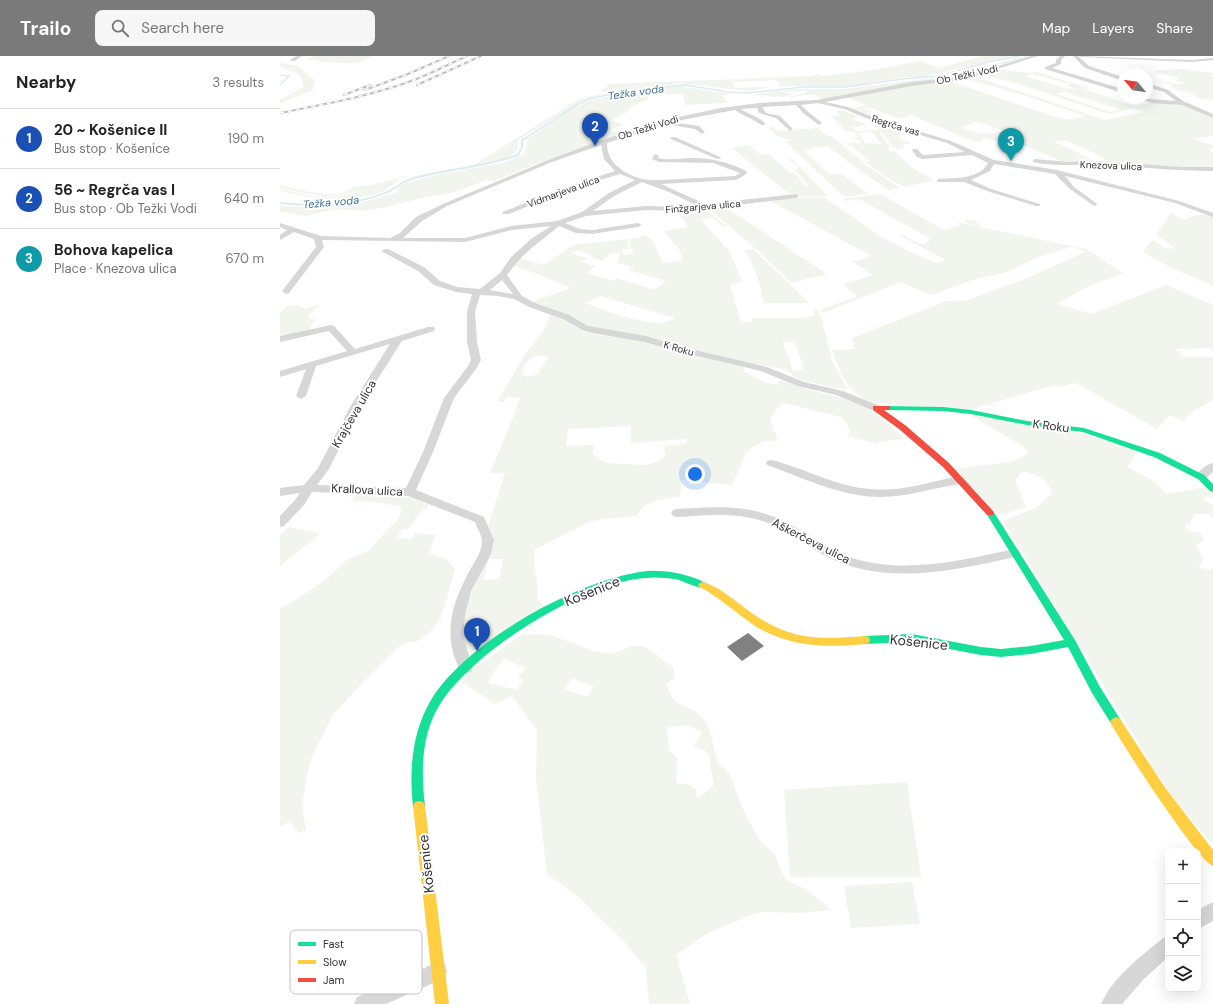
<!DOCTYPE html>
<meta charset="utf-8">
<style>
body{margin:0;font-family:"DM Sans",sans-serif;background:#f6f6f6;color:#222}
.controls{position:absolute;right:12px;bottom:12px;display:grid;overflow:hidden;border-radius:8px;box-shadow:0 4px 16px #0002}
.controls button{width:36px;height:36px;display:grid;place-items:center;padding:0;border:0;border-bottom:1px solid #e0e0e0;background:#fff;color:#222;font:20px sans-serif}
.compass{position:absolute;left:837px;top:12px;width:36px;height:36px;border-radius:50%;background:#fff;box-shadow:0 4px 16px #0002;rotate:299deg}
.you{position:absolute;left:415px;top:418px;width:14px;height:14px;margin:-10px;border:3px solid #fff;border-radius:50%;background:#1a73e8;box-shadow:0 0 0 6px #1a73e833}
.badge{display:grid;place-items:center;width:26px;height:26px;border-radius:50%;background:#7a7a7a;color:#fff;font-size:13px;font-weight:700}
.pin{position:absolute;translate:-50% -33px;filter:drop-shadow(0 1px 2px #0008)}
.pin::after{content:'';position:absolute;top:21px;width:14px;height:12px;background:inherit;clip-path:polygon(0 0,100% 0,50% 100%)}
.list{margin:0;padding:0;list-style:none}
h2{display:flex;justify-content:space-between;align-items:center;height:52px;margin:0;padding:0 16px;font-size:17px}
h2 small{font-size:13px;font-weight:400;color:#767676}
.list li{display:grid;grid-template-columns:26px 1fr auto;gap:12px;align-items:center;box-sizing:border-box;height:60px;padding:0 16px;border-top:1px solid #e0e0e0}
.list b{display:block;font-size:15px;white-space:nowrap}
.list p{margin:0;font-size:13px;white-space:nowrap;color:#767676}
.list em{font-size:13px;font-style:normal;color:#767676}
.icon{flex:none;width:22px;height:22px;fill:none;stroke:currentColor;stroke-width:2;stroke-linecap:round;stroke-linejoin:round}
.map{position:relative;flex:none;width:933px;height:948px;overflow:hidden}
header{display:flex;align-items:center;gap:24px;box-sizing:border-box;height:56px;padding:0 20px;background:#7a7a7a;color:#fff}
header strong{font-size:19px}
nav{display:flex;gap:22px;margin-inline-start:auto;font-size:14px}
.search{width:280px;height:36px;background:#f6f6f6;display:flex;align-items:center;gap:10px;box-sizing:border-box;padding:0 14px;border-radius:8px;color:#767676;font-size:15px}
main{display:flex}
aside{flex:1;background:#fff}
.map>svg:first-child{display:block}
</style>
<header>
<strong>Trailo</strong>
<div class="search"><svg class="icon" aria-label="search" viewBox="0 0 24 24"><circle cx="10" cy="10" r="6"/><path d="M15 15l6 6"/></svg>Search here</div>
<nav><a>Map</a><a>Layers</a><a>Share</a></nav>
</header>
<main>
<aside>
<h2>Nearby<small>3 results</small></h2>
<ul class="list">
<li><span class="badge" style="background:#1a4fb4">1</span><div><b>20 ~ Košenice II</b><p>Bus stop · Košenice</p></div><em>190 m</em></li>
<li><span class="badge" style="background:#1a4fb4">2</span><div><b>56 ~ Regrča vas I</b><p>Bus stop · Ob Težki Vodi</p></div><em>640 m</em></li>
<li><span class="badge" style="background:#0f9aa8">3</span><div><b>Bohova kapelica</b><p>Place · Knezova ulica</p></div><em>670 m</em></li>
</ul>
</aside>
<div class="map">
<svg width="933" height="948" viewBox="0 0 933 948">
<rect width="100%" height="100%" fill="#fff"/>
<path fill="#f1f5ed" fill-rule="evenodd" d="M33,0H91C81,11 57,6 44,6H38L39,4H27Z
M703,0H731L643,21H624L562,31L508,30L514,29L500,31L496,24L453,26L455,32L493,31L467,35L401,27L331,37L306,43L238,84L237,95L229,101L194,109L299,43L369,28L319,37L330,28L533,20L538,18L542,20L593,14L640,5L659,12Z
M745,0H753L671,23L541,43L535,38L505,42L527,36L524,35L501,36L515,38L504,41L470,39L513,33H564L660,21Z
M0,7L18,10L35,25L32,35L0,47V43L24,36L5,41L24,31L20,19L0,11Z
M718,13L748,17L757,16L808,32L804,33L855,50L874,46L903,49L933,60V80L912,83L933,89V92L929,95L933,96V112H894L830,106L816,98L787,85H773L816,106H783L731,84C724,82 718,85 711,84C707,83 706,81 702,82L704,84L695,86L631,59L618,63L589,51L582,53L594,55L583,58L570,53L586,49L567,41L630,30L678,23L672,26L779,62C786,64 797,63 804,60L803,59L746,40L684,22ZM753,18L790,28L787,30L794,32L788,33L745,20ZM705,19L739,28L828,58L853,52L865,56L825,64L696,21ZM784,36L839,53V54L830,56L777,38ZM697,65L723,75V76L700,78L681,72Z
M903,13L933,17V44L916,42V39L892,32L890,28L882,27C890,25 899,30 906,27L896,25L899,22L874,16L879,14Z
M399,30L455,39H442L447,47L404,49L405,44L403,41V38H370L368,39V44L351,50L348,55L332,64L344,69L331,74L342,78L253,109L214,125L207,124L172,137L146,141L101,152L82,155L55,153L25,160L0,156V150L37,152L83,146L115,137L121,129L150,120L222,107L243,99L246,93L248,83L288,55L311,44L345,37H357L369,33Z
M562,54L578,61L572,63L587,69L572,71L576,76L599,73L602,80L611,91L608,92L609,95H614L631,111L652,123V125L625,131L609,123L585,106L590,105L570,89L563,88L577,86L576,88L580,87L581,86L575,82L579,80L573,76L565,75L561,69L550,60L559,59L555,55ZM592,76L601,88L585,87L578,77Z
M596,65L624,74L620,76L626,78L617,80L622,85H629L630,88H623L624,92L617,94C607,86 603,74 593,68Z
M493,71L497,75L538,72L547,80H552L587,110L620,132L609,134L575,111L548,90L531,92L532,93L524,95L550,119L561,117L588,138L564,141L505,85L512,84C497,81 500,82 488,72Z
M468,89L481,99L489,98L510,117H515L526,131H529L514,113L519,112L508,103H512L548,140H515L513,137H508L452,92Z
M132,119C104,127 75,140 46,140C30,140 15,134 0,133V129C17,133 60,146 73,131C93,130 112,123 132,119Z
M122,123C114,126 109,133 101,136C68,148 33,142 0,135V134C15,135 28,141 43,141C71,142 95,129 122,123Z
M600,138L664,174L681,169L675,166L699,171L689,168L684,163L695,165L701,170L700,171L806,193L843,217L805,232L777,248L811,258L886,229L933,249V296L930,292L896,293L903,301H933V343L918,353H915L903,365L890,359L877,373L796,327L778,331L775,329L689,354L595,347C568,339 561,319 552,294L575,293L572,282L667,245H685L745,223L805,196L800,193L790,191L758,201L727,216L696,223L651,239L621,226L543,257L540,254L577,240L563,228L593,219L570,204L577,205L591,200L487,143L516,141H544L600,180L626,194L656,207L666,204L620,180L623,179L638,187L644,188L651,183L579,143L567,145L563,143Z
M442,149L547,218L511,227L483,199L430,154V152Z
M425,152L447,171H443L432,161L421,164L450,196L462,226L450,229L461,266H472V262H524L534,259L535,252L541,260L552,304L567,333L555,332L521,324L515,321L505,313L452,304L368,281L308,271L249,247L291,232L255,217L231,209L238,202L264,209L293,189L348,183L349,193H342L344,199L354,198L353,192H350V183L361,181L365,179L372,184L383,207L403,205L400,195L384,175L408,171L396,154ZM297,194L311,199L309,201L321,205L332,197L340,198L337,207L354,211L349,214L386,225L374,234L337,222L334,225L307,217L315,210L302,206L308,202L292,198ZM320,240L395,262C389,265 383,268 377,267C360,267 322,254 306,247ZM503,286H515L524,312L523,314L513,315Z
M891,157L905,164L908,163L904,162C914,161 923,156 933,160V230L888,210L863,196L872,184L887,193L895,192L876,179Z
M473,193L529,247H484C480,229 476,209 464,195Z
M18,249L25,253L37,249L40,250L30,257L28,261L31,263H35L29,274L15,278L0,279V256L8,250Z
M271,257L292,268V269C312,283 340,279 363,285C397,293 430,303 464,311L463,315L484,326L500,329L497,326L502,324L524,332L564,343L590,352L624,382L595,387L567,380L570,377C568,370 567,366 561,361L504,347L498,351L490,364L491,369L494,371L492,373L496,378L497,383L494,385C485,384 473,389 466,397C463,402 456,422 452,429L402,424L400,441C380,443 368,443 356,460L321,463L309,466L254,494V514L257,523L258,544L265,551L191,596L185,591L180,572L209,473V467L225,417H210L234,359L240,342L226,341L224,346H217L244,300L264,274ZM259,299L269,301L259,315L260,317L248,321L242,318C243,309 249,301 259,299ZM351,370V387L407,383V387L383,391L386,399L377,406L365,409L326,407L312,398L315,389L286,390L288,373ZM209,503H223L219,523L203,524Z
M688,358L785,373L859,394L847,411L874,425L887,438L926,431L933,438V442L925,440L922,442L924,445L933,449V462H930L931,459L929,458H915L910,467L906,468L905,470L911,476L920,477L924,484L916,489L923,502L922,507L919,508L920,512L928,514L933,512V789L892,742L723,465L757,451L772,437C767,422 758,419 743,415L735,424L746,451L726,458L716,457L674,413L722,407L734,405L749,397L743,390Z
M82,435L128,441L149,449L147,452L143,453L128,473H122L116,482L132,483L135,477L155,479L149,498C160,500 169,503 175,514L161,561L151,575L136,586H128L117,592L84,625L53,659L32,700L27,720L22,749L26,774L19,777L10,765L0,771V552L11,547L44,525L67,504L88,495L118,463L122,455L121,450L93,446L70,445Z
M9,471L38,477L37,480L0,510V479Z
M243,578L271,579L313,595L324,597L333,598L352,590H364L393,611L395,622L386,628L392,641L396,646L417,656L425,665L430,675L437,705L450,719L462,751L479,784L495,798L499,810L506,824L525,833L552,854L518,857L482,856L466,861L428,877L396,899L410,948H369L366,912L343,884L297,840L267,818L256,722L257,674L232,640L215,648L182,626L192,614ZM224,603L246,612L238,622L243,624L237,634L208,627L214,615ZM292,622L314,631L308,641L284,633ZM408,669L422,676L418,685L413,691L425,694L431,702L430,709L434,729L417,743L416,733L406,727L399,729L396,724L397,702L389,694L387,671Z
M627,726L641,821H510L504,734Z
M632,826L640,868L571,872L564,830Z"/>
<g fill="none" stroke-linecap="round" stroke-linejoin="round">
<path stroke="#ddebf3" stroke-width="1.5" d="M0,19L9,20L0,29
M244,83L297,49L309,43L332,38L370,32L406,29L447,36L468,37L523,31H565L622,23L659,20L708,6L739,0"/>
<path stroke="#ddebf3" stroke-width="2" d="M0,147C35,151 71,150 105,137C116,133 122,125 134,122C169,113 204,111 238,99L242,91V84L246,82"/>
</g>
<path fill="#818181" d="M468,577L484,590L462,605L447,591Z"/>
<g fill="none" stroke-linecap="round" stroke-linejoin="round">
<path fill="#d7d7d7" fill-rule="evenodd" d="M17,0H22L15,5H11V3Z
M751,0H758L686,23L632,30L545,46L568,51L595,62L671,85L714,104L777,114L899,145L933,157V161L895,147L785,120L794,131L816,147L818,148L814,150L790,133L775,118L714,108L710,115L691,124L711,133L760,148V150H756L707,135L684,126H657V124L659,123C675,122 700,123 708,107L692,99L643,103L637,101L632,94L633,93H637L643,99L685,96L667,87L591,64L564,53L538,47L521,49L527,55L541,66L542,67L539,69L523,57L516,49L482,51L486,57L500,60L513,73L510,75L496,62L479,57L477,52L461,53C469,59 478,60 485,67V69H481C473,62 464,61 455,54L391,66L419,70L425,76L422,78L415,73L385,68L327,87C326,109 351,123 371,124C381,125 390,123 399,123C418,122 436,121 455,120L460,117L433,107L379,106L372,103L374,99L376,98L379,100L378,102C389,105 401,102 412,102C431,102 449,106 466,115L467,116L465,119L456,124L381,128L425,148L516,138L519,140L516,142L404,155L366,154L306,160L285,167L300,173L312,174L358,167L362,169L358,171L312,178L296,177L279,170C259,187 243,196 227,219L242,240L255,247L289,259L308,270L366,280L398,290L487,311L524,326L563,335L600,350L601,352L600,354H592L556,339L518,330L481,315L392,294L365,286L312,277L302,274L283,263L249,251L234,243L218,240L200,239L195,256L197,286L201,304L196,313L174,342L153,396L136,434L204,461L214,484L211,498L191,535L185,558L183,580L193,612L191,616L186,618L181,616C161,578 172,547 191,512C196,504 203,493 202,484C201,478 197,472 195,466L128,440L32,436L24,449L4,470L0,471V460L15,444L20,437L0,440V432L24,429L38,412L70,351L110,288L36,310L26,340L21,343L16,340L26,313L0,321V315L67,295L49,275L0,286V280L51,269L54,270L75,293L148,271H154L155,273L154,275L122,285L80,351L49,413L37,429L126,432L143,396L164,342L188,310L191,304L187,286V256L192,238L176,236L154,229L138,215L101,195L105,193H108L144,211L160,225L177,231L200,233L220,217L231,201L251,183L271,170L232,174L185,186L42,184L44,191L9,237L6,238L2,235L36,191L34,183L14,176L0,184V179L7,174L0,171V167L41,180L110,182L120,177L136,161L163,148L268,104L322,84L389,63L441,52L479,47L536,44L632,26L669,22L685,20ZM321,89L324,103L335,115L286,131L222,156L223,158H229L290,133L340,118L355,124L329,137L302,156L277,165L231,170L185,182H123L142,165L167,150L272,106ZM362,126L389,136L416,149L404,151L366,150L313,155L334,140ZM222,224L233,238L210,234Z
M780,0H785L781,4V8L772,12L843,33V37L765,13V11L776,7V4Z
M793,0H798L809,10L843,21V25L805,12Z
M799,0L911,4L933,2V4L911,6L801,1Z
M867,27L888,34L903,45L933,58V62L902,49L872,47L859,43L858,42L896,45L884,36L867,31Z
M391,81H395L442,102L437,103L391,83Z
M755,103L789,106L821,105L900,111H933V115C896,115 860,111 823,109C800,108 776,111 753,106V104Z
M491,404C525,412 556,431 591,433C621,436 650,426 679,420L683,422L685,424L683,426L679,428C653,432 627,441 601,441C562,441 523,422 487,409L486,407L487,405Z
M933,407V416L925,423H917L915,421C919,415 926,408 933,407Z
M435,451C461,451 486,455 509,468C528,478 546,492 567,500C620,520 682,504 735,493L739,494L741,497L739,500L735,501C680,513 622,527 567,509C540,501 518,481 493,469C462,455 429,459 397,461L393,460L391,457L393,454L397,453Z
M933,846V865L918,873V854Z
M888,880V901L864,923L842,948H821C833,921 860,901 882,883Z
M158,906L165,908L167,915L165,922L106,948H74L77,941Z"/>
<path fill="#16e098" fill-rule="evenodd" d="M604,350L663,351L691,354L747,365L804,372L880,397L924,419L933,428V436L930,435L918,423L874,401L803,376L747,369L691,358L663,355L607,354L603,352Z
M710,454L713,455L795,584L820,631L840,663L842,666L840,669L836,671L832,669L812,637L788,591L751,598L721,601L701,599L632,586L585,588L581,587L580,584L581,581L585,580L632,578L701,591L721,593L751,590L784,584L706,457Z
M367,515C388,514 407,518 426,527L428,529L426,531C419,534 404,525 395,523C382,521 369,521 356,523C294,533 192,596 159,650C141,679 141,717 145,750L143,754L139,755L135,754L133,750C129,714 132,676 151,644C186,586 300,522 367,515Z"/>
<path fill="#ffcf43" fill-rule="evenodd" d="M423,526C440,531 455,545 469,555C509,584 538,584 585,580L589,581L590,584L589,587L585,588C547,592 509,591 475,570C456,557 440,542 420,531L418,529L420,527Z
M836,661L840,663L886,733L933,794V810C916,803 842,688 830,666L832,663Z
M139,745L143,746L145,750L169,948H155L133,750L135,746Z"/>
<path fill="#f24e42" fill-rule="evenodd" d="M593,350H610V354H604L625,369L669,407L713,455L714,457L713,459H707L663,411L619,373L593,354Z"/>
<defs>
<path id="rail" d="M137,29L201,0
M85,34L128,18L169,0
M64,39L90,29
M0,57C45,48 91,40 134,24C152,17 169,8 187,0"/>
</defs>
<use href="#rail" stroke="#bebebe" stroke-width="2"/>
<use href="#rail" stroke="#fff" stroke-width="1.5" stroke-dasharray="4" stroke-linecap="butt"/>
</g>
<g text-anchor="middle" stroke-width="4" stroke-linejoin="round" paint-order="stroke">
<g font-size="10" fill="#333" stroke="#fff">
<text transform="translate(687 18) rotate(-12)" y="4">Ob Težki Vodi</text>
<text transform="translate(616 69) rotate(17)" y="4">Regrča vas</text>
<text transform="translate(368 71) rotate(-17)" y="4">Ob Težki Vodi</text>
<text transform="translate(831 109) rotate(2)" y="4">Knezova ulica</text>
<text transform="translate(283 135) rotate(-20)" y="4">Vidmarjeva ulica</text>
<text transform="translate(423 150) rotate(-5)" y="4">Finžgarjeva ulica</text>
<text transform="translate(399 292) rotate(16)" y="4">K Roku</text>
</g>
<g font-size="11" font-style="italic" fill="#3f7597" stroke="#fff">
<text transform="translate(356 36) rotate(-8)" y="4">Težka voda</text>
<text transform="translate(51 146) rotate(-5)" y="4">Težka voda</text>
</g>
<g font-size="12" fill="#333" stroke="#fff">
<text transform="translate(74 358) rotate(-60)" y="4">Krajčeva ulica</text>
<text transform="translate(771 370) rotate(7)" y="4">K Roku</text>
<text transform="translate(87 434) rotate(3)" y="4">Krallova ulica</text>
<text transform="translate(531 485) rotate(27)" y="4">Aškerčeva ulica</text>
</g>
<g font-size="14" fill="#333" stroke="#fff">
<text transform="translate(312 535) rotate(-22)" y="5">Košenice</text>
<text transform="translate(639 586) rotate(6)" y="5">Košenice</text>
<text transform="translate(146 808) rotate(-96)" y="5">Košenice</text>
</g>
</g>
<rect x="10" y="874" width="132" height="64" rx="6" fill="#fff" stroke="#c2c2c2" stroke-width="1"/>
<rect x="18" y="886" width="18" height="4" fill="#16e098"/>
<rect x="18" y="904" width="18" height="4" fill="#ffcf43"/>
<rect x="18" y="922" width="18" height="4" fill="#f24e42"/>
<g font-size="11" fill="#333">
<text x="43" y="892">Fast</text>
<text x="43" y="910">Slow</text>
<text x="43" y="928">Jam</text>
</g>
</svg>
<div class="controls">
<button>+</button>
<button>−</button>
<button><svg class="icon" aria-label="locate" viewBox="0 0 24 24"><circle cx="12" cy="12" r="6"/><path d="M12 2v4M12 18v4M2 12h4M18 12h4"/></svg></button>
<button><svg class="icon" aria-label="layers" viewBox="0 0 24 24"><path d="M12 4l9 5-9 5-9-5zM3 14l9 5 9-5"/></svg></button>
</div>
<svg class="compass" viewBox="-18 -18 36 36"><path d="M0-13l5 13h-10z" fill="#e53935"/><path d="M0 13l5-13h-10z" fill="#767676"/></svg>
<div class="you"></div>
<div class="pin badge" style="left:197px;top:595px;background:#1a4fb4">1</div>
<div class="pin badge" style="left:315px;top:90px;background:#1a4fb4">2</div>
<div class="pin badge" style="left:731px;top:105px;background:#0f9aa8">3</div>
</div>
</main>
